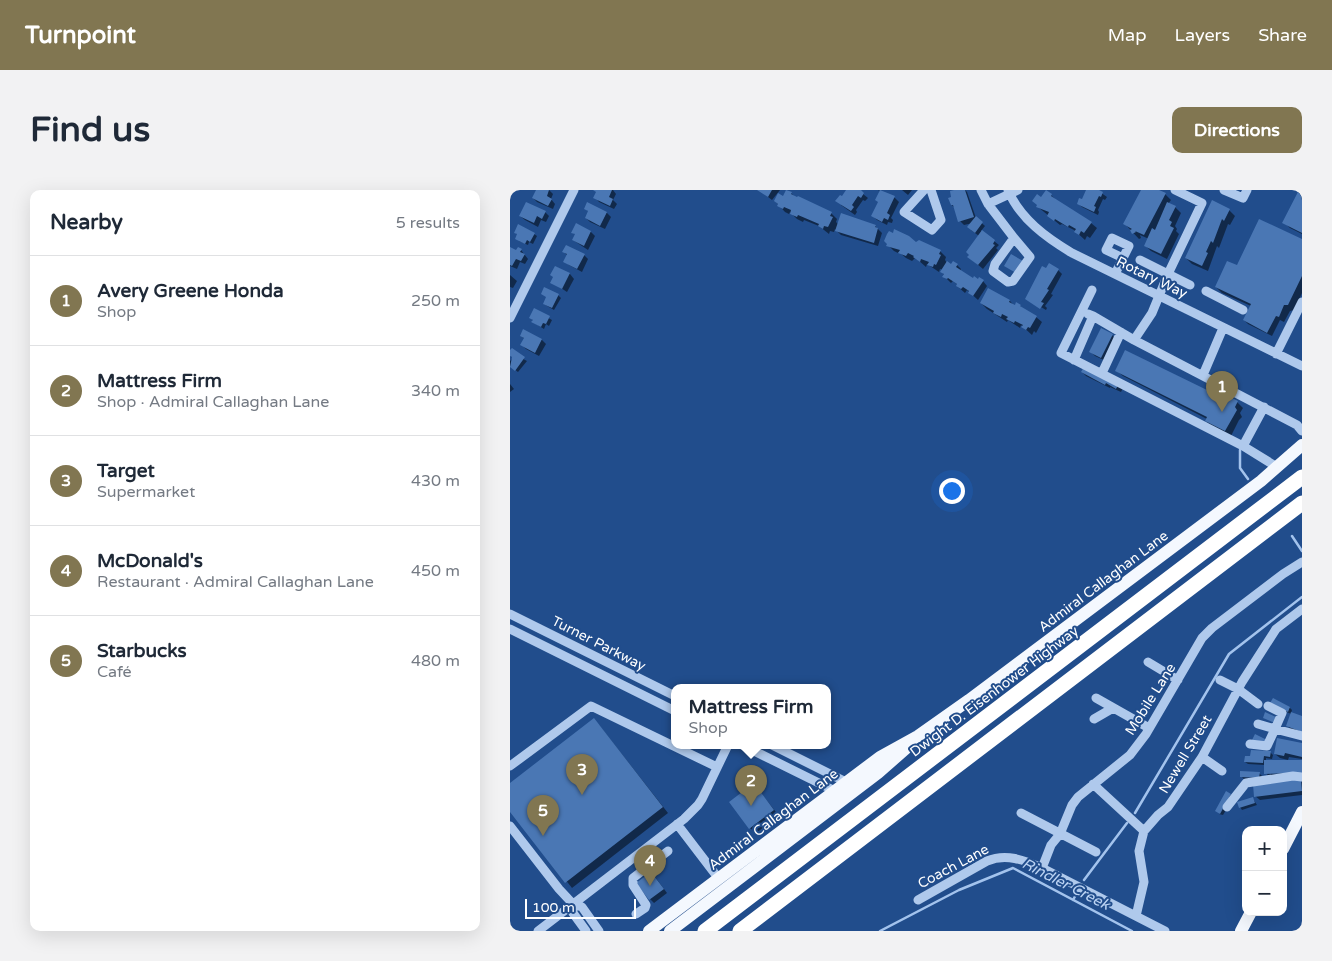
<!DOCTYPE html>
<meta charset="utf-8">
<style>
body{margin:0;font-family:"Varela Round",sans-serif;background:#f2f2f3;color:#1f2937}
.controls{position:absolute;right:15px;bottom:15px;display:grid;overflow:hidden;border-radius:10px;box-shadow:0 5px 20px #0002}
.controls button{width:45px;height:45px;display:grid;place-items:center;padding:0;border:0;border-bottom:1px solid #e0e1e3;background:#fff;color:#1f2937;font:25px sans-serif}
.scale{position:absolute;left:15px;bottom:12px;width:111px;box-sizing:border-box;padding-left:5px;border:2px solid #fff;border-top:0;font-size:14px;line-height:18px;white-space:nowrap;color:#fff;-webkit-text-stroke:4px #214d8c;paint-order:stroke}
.you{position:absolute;left:441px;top:300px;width:18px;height:18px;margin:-12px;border:4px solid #fff;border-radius:50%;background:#1a73e8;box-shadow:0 0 0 8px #1a73e833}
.badge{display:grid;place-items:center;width:32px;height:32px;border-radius:50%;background:#817651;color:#fff;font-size:16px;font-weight:700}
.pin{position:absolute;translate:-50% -41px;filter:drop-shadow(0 1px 2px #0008)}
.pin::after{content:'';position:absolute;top:26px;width:18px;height:15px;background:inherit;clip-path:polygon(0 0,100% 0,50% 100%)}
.popup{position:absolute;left:161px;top:494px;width:160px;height:65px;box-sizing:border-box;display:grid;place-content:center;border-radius:10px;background:#fff;filter:drop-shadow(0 1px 4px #0005);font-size:16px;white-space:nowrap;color:#747a83}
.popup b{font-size:19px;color:#1f2937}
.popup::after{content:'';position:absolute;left:50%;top:100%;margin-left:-10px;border:10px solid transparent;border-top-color:#fff}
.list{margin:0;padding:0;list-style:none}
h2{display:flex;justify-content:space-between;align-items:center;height:65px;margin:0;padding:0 20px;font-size:21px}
h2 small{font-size:16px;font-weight:400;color:#747a83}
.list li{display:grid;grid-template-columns:32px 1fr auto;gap:15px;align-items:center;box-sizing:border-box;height:90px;padding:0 20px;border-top:1px solid #e0e1e3}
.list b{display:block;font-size:19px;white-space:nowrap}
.list p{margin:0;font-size:16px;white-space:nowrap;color:#747a83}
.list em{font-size:16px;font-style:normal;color:#747a83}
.map{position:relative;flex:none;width:792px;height:741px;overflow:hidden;border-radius:10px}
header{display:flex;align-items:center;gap:30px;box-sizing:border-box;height:70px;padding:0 25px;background:#817651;color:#fff}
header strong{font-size:24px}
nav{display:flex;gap:28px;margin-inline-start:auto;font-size:18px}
.intro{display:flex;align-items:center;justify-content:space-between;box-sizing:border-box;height:120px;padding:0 30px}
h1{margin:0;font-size:35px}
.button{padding:12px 22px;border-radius:10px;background:#817651;color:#fff;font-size:18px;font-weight:700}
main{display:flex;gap:30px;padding:0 30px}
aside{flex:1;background:#fff;border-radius:10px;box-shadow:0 5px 20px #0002}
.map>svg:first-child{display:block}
</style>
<header>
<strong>Turnpoint</strong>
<nav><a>Map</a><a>Layers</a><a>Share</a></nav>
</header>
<div class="intro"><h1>Find us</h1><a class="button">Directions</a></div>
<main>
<aside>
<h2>Nearby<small>5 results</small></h2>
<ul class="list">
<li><span class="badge">1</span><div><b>Avery Greene Honda</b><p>Shop</p></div><em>250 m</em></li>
<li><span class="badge">2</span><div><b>Mattress Firm</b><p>Shop · Admiral Callaghan Lane</p></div><em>340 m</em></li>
<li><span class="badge">3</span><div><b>Target</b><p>Supermarket</p></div><em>430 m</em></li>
<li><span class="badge">4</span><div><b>McDonald's</b><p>Restaurant · Admiral Callaghan Lane</p></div><em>450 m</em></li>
<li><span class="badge">5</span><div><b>Starbucks</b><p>Café</p></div><em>480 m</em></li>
</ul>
</aside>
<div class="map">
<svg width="792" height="741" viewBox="0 0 792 741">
<rect width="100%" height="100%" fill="#214d8c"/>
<path fill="#0007" d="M27,0H39L43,4L41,9L45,14L43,19L27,12L23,8Z
M85,0H103L106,4L103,10L107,14L104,19L89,12L85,7L87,2Z
M249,0H270L262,10Z
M338,0H348L358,8L355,11L353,10L346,20L347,22L345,25L331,15L332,8Z
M368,0L385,8L389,12L381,28L383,30L382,33L378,32L377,35L367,30L363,26L369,12L370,2Z
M392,0H402L398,5Z
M448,0H455L457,2L466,28L475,36L471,41L489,55L486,58L488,60L473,79L459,67L469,46L461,40L463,33L454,35L450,31L445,18L442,15Z
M577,0H587L597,7L595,10L593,9L588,20L589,22L588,25L572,17L568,13L572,11Z
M632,0H647L655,4L661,10L658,14L665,17L671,23L665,36L667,39L666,41L669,44L657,69L641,61L635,55L639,49L630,45L631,48L629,49L615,34Z
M790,0H792V44L780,38L774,32Z
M281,3L286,8L321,23L327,29L326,32L329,35L365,36L372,43L368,56L331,45L325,39L324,42L320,41L319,44L309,36L294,30L293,32L287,29L280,22L279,24L275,22L265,11Z
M541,5L547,11L581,33L587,38L580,48L577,46L575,50L564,40L552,34L550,35L528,17L532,9Z
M75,18L97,23L101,27L95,39L80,32L76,28L79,22Z
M719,20L725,26L720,35L718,34L709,58L707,56L698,81L682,74L676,68Z
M35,22L39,26L36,32L31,30L28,37L15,30L10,26Z
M67,35L81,42L85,46L78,60L63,50L66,45L63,42Z
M5,42L24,44L27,46L23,54L19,52L18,55L9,51L8,45Z
M792,51V103L784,120L780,121L774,132L770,130L762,146L738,134L734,130L741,116L712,103L706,97L727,77Z
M406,54L430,61L436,67L435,70L437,73L441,76L447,75L451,79L450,81L463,90L473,91L477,96L468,110L457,100L455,103L447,96L448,95L443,91L441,93L434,86L433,80L430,79L429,82L417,74L416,77L408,70L405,68L402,71L396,68L389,62L388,63L384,61L378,55Z
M0,58L7,61L11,60L18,69L15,74L10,72L7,79L0,76Z
M54,62L74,65L78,69L72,82L59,75L55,71L58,66Z
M46,77L60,84L64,89L57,102L42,92Z
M548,80L552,84L541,104L543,105L535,116L537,118L536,120L519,110Z
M0,85L7,91L3,98L0,97Z
M478,100L500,111L505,117L507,114L510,116L515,121L526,127L532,132L526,143L524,141L522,145L511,135L510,138L498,130L497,132L477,119L471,113Z
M48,105L51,108L44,120L34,114Z
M24,120L42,130L39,136L36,134L34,139L23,132L24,131L20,127Z
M602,145L606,150L596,171L585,166L581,162Z
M11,146L32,150L36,154L29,166L16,159L12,155L15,149Z
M0,162L17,171L8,182L0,176V171L3,168L0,165Z
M607,181L697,202L722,192L716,207L727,212L733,218L730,223L732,227L729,230L721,246L702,237L696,231L697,229L613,186Z
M572,182L613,198L611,202L600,197V198L576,186Z
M0,194L4,199L0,202Z
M764,510L780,518L782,520L781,523L792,528V544L781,540L777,535L781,524L764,516L762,513Z
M89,535L158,623L62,698L0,620V594Z
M792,554V569L779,567L778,570L770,568L765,564Z
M760,562L763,565L762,569L756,568V572L792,587L760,588L756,583L755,575L738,574L735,572Z
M749,583L752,586L751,590L734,589L731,586Z
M790,590L792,592V605L750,610L745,606Z
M244,594L269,626L246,643L240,638Z
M720,605L723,608L713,625L709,624Z
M743,609L747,615L732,620L730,617Z
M145,687L157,703L144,713L140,709Z"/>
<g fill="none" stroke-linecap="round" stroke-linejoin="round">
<path stroke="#a3c3ed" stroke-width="2.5" d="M730,260V278L738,289
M782,346L792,361
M625,623L719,464L792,407
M574,690L617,633
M563,710L568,701
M370,741L449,700L503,678L622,741"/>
</g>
<path fill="#4a77b4" d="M26,0H39L37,6L42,9L38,16L22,8Z
M83,0H102L99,7L103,9L100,16L83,8L86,2Z
M247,0H262L258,7Z
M276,0L282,2L281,4L287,7L288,6L322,22L320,26L323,27L318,37L314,36L313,39L308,36L309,34L288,25L287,27L280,24L281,20L274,17L273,19L267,16L268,14L264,11L268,3L273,6Z
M336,0H351L354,3L351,8L348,6L342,15L344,17L341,21L325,11L330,5L332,6Z
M370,0L385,6L377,23L380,25L378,30L374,28L372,32L361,26L368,12L365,10Z
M444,0H455L464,27L448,32L443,15H441L438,8L441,7L440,1Z
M536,0L542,4L541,6L582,32L574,43L571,41L569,45L564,42L566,39L559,35L558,37L545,29L544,31L537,26L539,22L526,17L527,15L522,11L527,4L531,7Z
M576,0H589L593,2L591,7L589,6L584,16L586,17L584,22L567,14L569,8L572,9Z
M631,0H649L656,3L634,45L625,41L626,42L622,44L620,40L622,39L613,34Z
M789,0H792V43L772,33Z
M702,10L720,19L714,31L712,29L703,53L701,51L696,62L698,63L692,76L675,68Z
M16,12L36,21L32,29L27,26L24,33L9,26Z
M77,12L97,22L90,36L75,28L78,21L74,19Z
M657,12L666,16L659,30L662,32L660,36L664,38L651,64L634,56L642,38L645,40Z
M331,23L366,35L365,37L368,38L364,53L325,41Z
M466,26L473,32L465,43L457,37Z
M749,29L792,49V86L778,115H774L769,127L766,126L757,143L733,130L741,114L705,97L717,71L727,75Z
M66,33L81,41L74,56L62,50L65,44L61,43Z
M8,34L25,43L20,52L17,50L15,54L5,49L7,44L4,43Z
M384,39L399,46L406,52L409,50L431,60L429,64L431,65L426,75L424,74L423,77L417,75L419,72L411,69L410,72L403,67L404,66L398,63L396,66L388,63L390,60L376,56L377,54L374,51L377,44L379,41L383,43Z
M472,40L485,50L483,54L485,55L468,75L457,67L459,65L456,62Z
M56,55L75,64L67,79L53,72L57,64L52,62Z
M0,57L6,60L8,57L12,59L10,62L15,64L11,71L6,69L2,76L0,75Z
M501,64L513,71L506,83L494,76Z
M437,71L441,74L443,71L448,74L446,77L463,88L464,86L468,89L469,87L474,90L463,106L458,103L459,101L453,97L451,99L446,96L447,94L438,88L437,89L432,87L434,84L430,82Z
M539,73L549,79L537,99L539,100L531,112L534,113L530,119L515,109L532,76L536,78Z
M45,76L60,83L52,99L40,93L43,87L40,85Z
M34,97L49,104L42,118L33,114L36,107L31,104Z
M478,98L500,110L499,112L505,115L506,112L511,115L510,116L527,126L520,138L518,137L516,140L511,137L513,135L505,131L504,133L496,129L498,127L492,124L491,127L483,123L484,121L470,113Z
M24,118L40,126L36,134L33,133L31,137L21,132L23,130L19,128Z
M591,138L603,144L591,168L579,162Z
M13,139L32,149L25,163L10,155L14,148L10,146Z
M2,158L15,167L5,181L0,177L2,167L0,166V160Z
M615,160L697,200L706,182L723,191L716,205L728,211L725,217L727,220L715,241L695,231L697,227L605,181Z
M575,175L609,193L606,199L596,193L595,195L571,182Z
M763,508L780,517L778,522L760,513Z
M755,522L768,528L765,533L753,528Z
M781,522L792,526V542L776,536Z
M84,528L153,617L55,693L0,622V593Z
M745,544L757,550L755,555L742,550Z
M767,548L792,553V567L775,563L774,566L764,564Z
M741,560L761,561L760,567L754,566L753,573L734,572L735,566H740Z
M754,570H792V583L754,584Z
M730,581L750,582L749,588L730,587Z
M791,589L792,601L744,607L743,594Z
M244,593L264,620L239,639L219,612Z
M716,601L721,604L710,624L705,621Z
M743,607L745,613L729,618L727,612Z
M141,682L154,699L139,710L126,693Z"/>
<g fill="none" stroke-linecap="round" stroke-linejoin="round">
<path stroke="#afc9ec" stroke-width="9" d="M414,0L394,22L422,40L431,30L421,0
M471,0L478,14L504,48
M498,0C510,29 537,48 562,63L792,176
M714,0L733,8L737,0
M478,14L508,0
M504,48L520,67L503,91L498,92L483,81L485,74Z
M630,70L680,95
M605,84L619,56L602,48L596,60L613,68
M582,100L551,163L733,256
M696,101L733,120
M583,126L624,150L787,235L792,241
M0,128L64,0
M624,150L642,123L658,84L692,13L665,0
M766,164L792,112
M564,170L583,126L578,124
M592,183L611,142
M693,185L713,138
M754,217L733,256L767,277
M0,424L165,506
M0,439L165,521
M638,472L668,490
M710,490L728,499L748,514
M586,508L639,538
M584,529L603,518
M748,534L765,539L772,523L758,516
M740,554L757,556L765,539L792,546
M232,555L325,601L330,602
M262,555L336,592L339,597
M692,567L712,581
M0,576L81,516L207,577
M583,594L634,641
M717,617L736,593L783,586L792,587
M511,623L586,662
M167,634L209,689
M0,636L49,699L63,714L72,717L89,741
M532,678L541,655L550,644L562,615L568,607L620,565L636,544L692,448L702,438L773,384L792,372
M408,710L477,671C496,663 514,670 532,678L655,741
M63,714V723L76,741
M126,724L135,718L136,715L123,695V688L158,661
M626,726L634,692L629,661L634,641L648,625L658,617L692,567L732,492L766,439L792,419
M28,741L174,629L188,615L192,609L218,555"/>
<path stroke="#f4f8fe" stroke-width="12" d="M773,659L792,622
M139,741L370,567L408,546L459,510L751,291L792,255
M160,741L368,583L401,554
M731,741L741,722"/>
<path stroke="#fff" stroke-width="15" d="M195,741L792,287
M230,741L792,313"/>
</g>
<g text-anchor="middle" stroke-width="4" stroke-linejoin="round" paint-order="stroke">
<g font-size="14" fill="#fff" stroke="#214d8c">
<text transform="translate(642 87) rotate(26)" y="5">Rotary Way</text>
<text transform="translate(593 391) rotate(-37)" y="5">Admiral Callaghan Lane</text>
<text transform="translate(89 453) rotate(27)" y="5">Turner Parkway</text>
<text transform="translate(484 501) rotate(-37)" y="5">Dwight D. Eisenhower Highway</text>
<text transform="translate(640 509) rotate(-58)" y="5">Mobile Lane</text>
<text transform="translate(675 564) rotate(-59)" y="5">Newell Street</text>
<text transform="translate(263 629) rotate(-37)" y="5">Admiral Callaghan Lane</text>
<text transform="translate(443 676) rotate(-28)" y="5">Coach Lane</text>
</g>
<g font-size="15" font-style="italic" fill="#bbd3f3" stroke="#214d8c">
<text transform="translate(556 694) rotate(27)" y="5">Rindler Creek</text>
</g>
</g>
</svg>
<div class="controls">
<button>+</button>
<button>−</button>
</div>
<div class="scale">100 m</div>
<div class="you"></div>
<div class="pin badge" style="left:712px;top:222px">1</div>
<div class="pin badge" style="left:241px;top:616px">2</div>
<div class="popup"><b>Mattress Firm</b>Shop</div>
<div class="pin badge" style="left:72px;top:605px">3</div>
<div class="pin badge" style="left:140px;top:696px">4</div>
<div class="pin badge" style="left:33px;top:646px">5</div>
</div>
</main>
